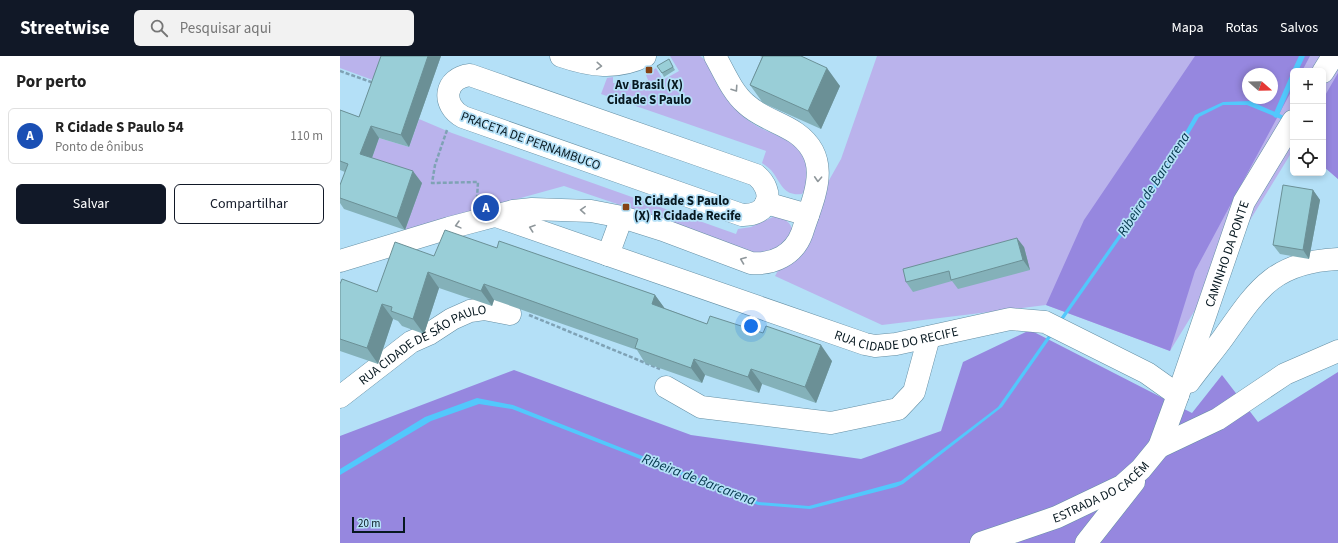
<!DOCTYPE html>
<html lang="pt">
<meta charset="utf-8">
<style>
body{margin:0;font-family:"Source Sans 3",sans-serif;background:#f2f2f2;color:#222}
.controls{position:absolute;right:12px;top:12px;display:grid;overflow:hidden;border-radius:6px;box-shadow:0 2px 6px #0003}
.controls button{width:36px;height:36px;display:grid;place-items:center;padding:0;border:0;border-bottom:1px solid #e0e0e0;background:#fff;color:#222;font:20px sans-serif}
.compass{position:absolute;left:902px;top:12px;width:36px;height:36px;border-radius:50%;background:#fff;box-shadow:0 2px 6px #0003;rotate:110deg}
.scale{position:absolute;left:12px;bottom:10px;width:53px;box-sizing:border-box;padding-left:4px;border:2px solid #071820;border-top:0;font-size:11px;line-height:14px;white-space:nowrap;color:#071820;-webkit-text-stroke:3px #b4e0f7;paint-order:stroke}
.you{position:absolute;left:411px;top:270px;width:14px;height:14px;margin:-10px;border:3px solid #fff;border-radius:50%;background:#1a73e8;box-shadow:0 0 0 6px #1a73e833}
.badge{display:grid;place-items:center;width:26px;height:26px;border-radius:50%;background:#111827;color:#fff;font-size:13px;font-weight:700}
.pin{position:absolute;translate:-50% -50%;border:2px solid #fff;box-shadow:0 1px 4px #0006}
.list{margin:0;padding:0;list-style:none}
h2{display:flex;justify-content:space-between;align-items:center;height:52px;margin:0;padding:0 16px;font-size:17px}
h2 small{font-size:13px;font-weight:400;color:#767676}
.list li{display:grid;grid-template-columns:26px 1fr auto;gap:12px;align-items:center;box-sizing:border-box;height:56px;margin:0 8px 8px;padding:0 8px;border:1px solid #e0e0e0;border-radius:6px}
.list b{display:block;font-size:15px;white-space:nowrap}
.list p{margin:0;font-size:13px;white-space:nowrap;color:#767676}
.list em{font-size:13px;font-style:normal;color:#767676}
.actions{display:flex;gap:8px;padding:12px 16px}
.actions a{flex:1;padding:9px 0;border:1px solid #111827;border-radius:6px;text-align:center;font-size:14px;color:#111827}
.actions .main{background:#111827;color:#fff}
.icon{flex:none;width:22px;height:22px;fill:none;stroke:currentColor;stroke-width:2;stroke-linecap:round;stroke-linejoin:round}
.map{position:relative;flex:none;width:998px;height:487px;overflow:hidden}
header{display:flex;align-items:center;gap:24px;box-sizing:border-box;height:56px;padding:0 20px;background:#111827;color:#fff}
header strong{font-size:19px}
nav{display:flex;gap:22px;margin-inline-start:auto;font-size:14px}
.search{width:280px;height:36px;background:#f2f2f2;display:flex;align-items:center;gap:10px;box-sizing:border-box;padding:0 14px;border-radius:6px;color:#767676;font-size:15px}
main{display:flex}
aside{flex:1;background:#fff}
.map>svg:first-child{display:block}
</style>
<header>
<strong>Streetwise</strong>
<div class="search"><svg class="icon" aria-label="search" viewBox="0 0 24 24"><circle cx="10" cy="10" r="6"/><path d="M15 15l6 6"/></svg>Pesquisar aqui</div>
<nav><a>Mapa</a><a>Rotas</a><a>Salvos</a></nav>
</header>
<main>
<aside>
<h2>Por perto<small></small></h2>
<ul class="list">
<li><span class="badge" style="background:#1a4fb4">A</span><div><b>R Cidade S Paulo 54</b><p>Ponto de ônibus</p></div><em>110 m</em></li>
</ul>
<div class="actions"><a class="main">Salvar</a><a>Compartilhar</a></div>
</aside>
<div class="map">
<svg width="998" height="487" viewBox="0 0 998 487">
<rect width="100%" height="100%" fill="#b4e0f7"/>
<path fill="#bab3ec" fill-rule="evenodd" d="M0,0H47L38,26L0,12Z
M330,0H360L368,6C377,22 386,42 399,56C416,75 440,77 456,91C470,103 473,124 462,138C445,140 442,130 434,118C431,113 426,110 422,107L426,95L261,38L267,22L273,21V27L295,28L308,24L306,19L316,12L323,24L339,15Z
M537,0H998V123L983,110V15H953V94L830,295L706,249L542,269L435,220L501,103ZM908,18H932V42H908Z
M79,63L112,77L396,178L398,173L411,171L435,160C445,163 451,165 453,177L440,193L414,197L292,153L224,130L65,174L81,127L29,110L39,82L69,91Z"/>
<path fill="#9687df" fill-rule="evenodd" d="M855,0H970L962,15H953V32L855,215L830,295L706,249L744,164ZM908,18H932V42H908Z
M998,17V123L983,110V43Z
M690,274L852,357L882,319L918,366L998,316V487H0V380L174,314L351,379L521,403L601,375L623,306Z"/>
<path fill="#52c8fc" d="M910,45L953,64V68L907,49H883L859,61L822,123L662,351L563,428L556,431L470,453L418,449L172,353L139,348L91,365L0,419V413L85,361L137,342L173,349L419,446L469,450L561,425L658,351L820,120L855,59L883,46Z"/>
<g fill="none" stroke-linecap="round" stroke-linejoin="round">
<path stroke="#52c8fc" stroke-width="5.5" d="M955,15L962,0
M936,59L953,20"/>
<defs>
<g id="minor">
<path d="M221,0C250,10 277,14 305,0"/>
<path d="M983,16L993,0"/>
<path d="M130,19L416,119C436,136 429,160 402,159L123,61C101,49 104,22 130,19Z"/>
<path d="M426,147L468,159"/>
<path id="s1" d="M156,160L525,288L535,290L556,288L670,263L705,266L807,317L838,339"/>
<path d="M268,199L282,161"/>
<path d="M0,205L109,172L173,155L192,153L251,155L282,161L323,174L411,207C433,209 454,199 462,177C473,142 494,104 456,77C440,66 421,62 406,48C392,36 384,16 375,0"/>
<path d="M849,326C860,311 872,297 883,282C917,234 933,206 998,203"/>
<path d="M326,331L361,351L491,367L558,353L574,336L589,281"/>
<path id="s2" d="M0,341L71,286L89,278L112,263L130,255L144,253L170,258"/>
<path d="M819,391L878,363L945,318L998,295"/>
<path id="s3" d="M641,487L717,461L782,430L801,413L819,391L838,339L904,146L953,65"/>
<path d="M746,487L794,426"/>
</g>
</defs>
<use href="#minor" stroke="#658fa4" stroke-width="23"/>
<path stroke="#7fa2b5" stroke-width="2.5" stroke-dasharray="4 2" stroke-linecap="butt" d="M0,15L34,27
M107,74L95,109L92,127L138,126L137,142L135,143
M189,259L320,313"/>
<use href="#minor" stroke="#fff" stroke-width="22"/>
</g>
<path fill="#84b1b9" d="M41,0H101L69,91L39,82L32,102L82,127L65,174L4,153L0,147V129L5,116L0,114V54L19,61Z
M420,0H461L500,30L481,73L423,47L410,29L422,1Z
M331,7L335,14L324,21L322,17Z
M973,134L980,144L969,203L940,198L933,189Z
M684,191L690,214L618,233L612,225L573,236L566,226Z
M157,192L315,239L324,252L367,268L492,305L476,347L422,328L419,337L365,319L362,327L305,307L297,294L154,244L152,250L99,232L84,278L62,270L58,265L53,263L38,308L0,295V228L37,236L94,200Z"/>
<path fill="#6b9096" d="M88,0H101L69,91L61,79Z
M487,12L500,30L481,73L468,55Z
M31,70L39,82L29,110L20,98Z
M73,115L82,127L65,174L57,162Z
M973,134L980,144L969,203L963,194Z
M677,182L684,191L690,214L683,204Z
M88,216L99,232L84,278L73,263Z
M144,228L154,244L152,250L141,235Z
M315,239L326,254L312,248Z
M42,248L53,263L38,308L27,292Z
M481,289L492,305L476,347L465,331Z
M354,303L365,319L362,327L351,312Z
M411,313L422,328L419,337L408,321Z"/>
<path fill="#99ced7" stroke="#6b9096" d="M41,0H88L61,79L31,70L20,98L73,115L57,162L0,142V129L8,108L0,105V54L19,61Z
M423,0H461L487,12L468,55L410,29Z
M329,3L333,11L322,17L317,10Z
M943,129L973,134L963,194L933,189Z
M105,174L157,192L159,185L315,239L312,248L367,268L370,260L423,277L426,270L481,289L465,331L411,313L408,321L354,303L351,312L295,292L298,283L144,228L141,235L88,216L73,263L51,255L52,251L42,248L27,292L0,283V228L2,223L37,236L55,186L94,200Z
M677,182L683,204L611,224L609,215L566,226L563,213Z"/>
<defs><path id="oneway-chevron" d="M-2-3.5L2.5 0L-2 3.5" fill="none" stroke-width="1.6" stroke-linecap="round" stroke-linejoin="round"/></defs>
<g stroke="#8f979b">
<use href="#oneway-chevron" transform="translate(259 10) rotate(4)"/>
<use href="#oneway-chevron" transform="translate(395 33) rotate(56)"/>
<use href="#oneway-chevron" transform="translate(478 123) rotate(93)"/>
<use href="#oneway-chevron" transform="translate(243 154) rotate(-176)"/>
<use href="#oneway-chevron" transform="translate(118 169) rotate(165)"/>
<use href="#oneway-chevron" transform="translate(192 172) rotate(-161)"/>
<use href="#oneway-chevron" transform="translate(403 204) rotate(-159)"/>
</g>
<g fill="#854213" stroke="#b4e0f7" stroke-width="1.5">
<rect x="305" y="10" width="8" height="8" rx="2"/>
<rect x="282" y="147" width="8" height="8" rx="2"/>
</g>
<g text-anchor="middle" stroke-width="3.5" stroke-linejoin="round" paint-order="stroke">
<g font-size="13" font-weight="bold" fill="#071820" stroke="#b4e0f7">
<text x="309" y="33">Av Brasil (X)<tspan x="309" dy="15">Cidade S Paulo</tspan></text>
<text x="294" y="149" text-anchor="start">R Cidade S Paulo<tspan x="294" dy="15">(X) R Cidade Recife</tspan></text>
</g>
<g font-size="13" fill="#071820" stroke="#b4e0f7">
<text transform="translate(191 84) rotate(20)" y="5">PRACETA DE PERNAMBUCO</text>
<text dy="5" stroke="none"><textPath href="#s3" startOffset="411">CAMINHO DA PONTE</textPath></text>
<text dy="5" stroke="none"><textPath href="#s1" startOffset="422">RUA CIDADE DO RECIFE</textPath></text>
<text dy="5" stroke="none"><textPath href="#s2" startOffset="99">RUA CIDADE DE SÃO PAULO</textPath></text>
<text dy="5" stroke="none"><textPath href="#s3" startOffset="131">ESTRADA DO CACÉM</textPath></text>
</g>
<g font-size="14" font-style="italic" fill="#003449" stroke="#b4e0f7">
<text transform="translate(813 128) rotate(-57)" y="5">Ribeira de Barcarena</text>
<text transform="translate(359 423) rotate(21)" y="5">Ribeira de Barcarena</text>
</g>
</g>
</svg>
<div class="controls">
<button>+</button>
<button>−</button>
<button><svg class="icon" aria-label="locate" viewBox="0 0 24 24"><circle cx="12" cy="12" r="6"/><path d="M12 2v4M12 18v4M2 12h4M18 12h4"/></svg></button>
</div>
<svg class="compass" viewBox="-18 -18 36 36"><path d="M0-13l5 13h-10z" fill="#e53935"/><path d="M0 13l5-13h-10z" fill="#767676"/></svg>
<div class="scale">20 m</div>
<div class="you"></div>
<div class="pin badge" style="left:146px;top:152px;background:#1a4fb4">A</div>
</div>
</main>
